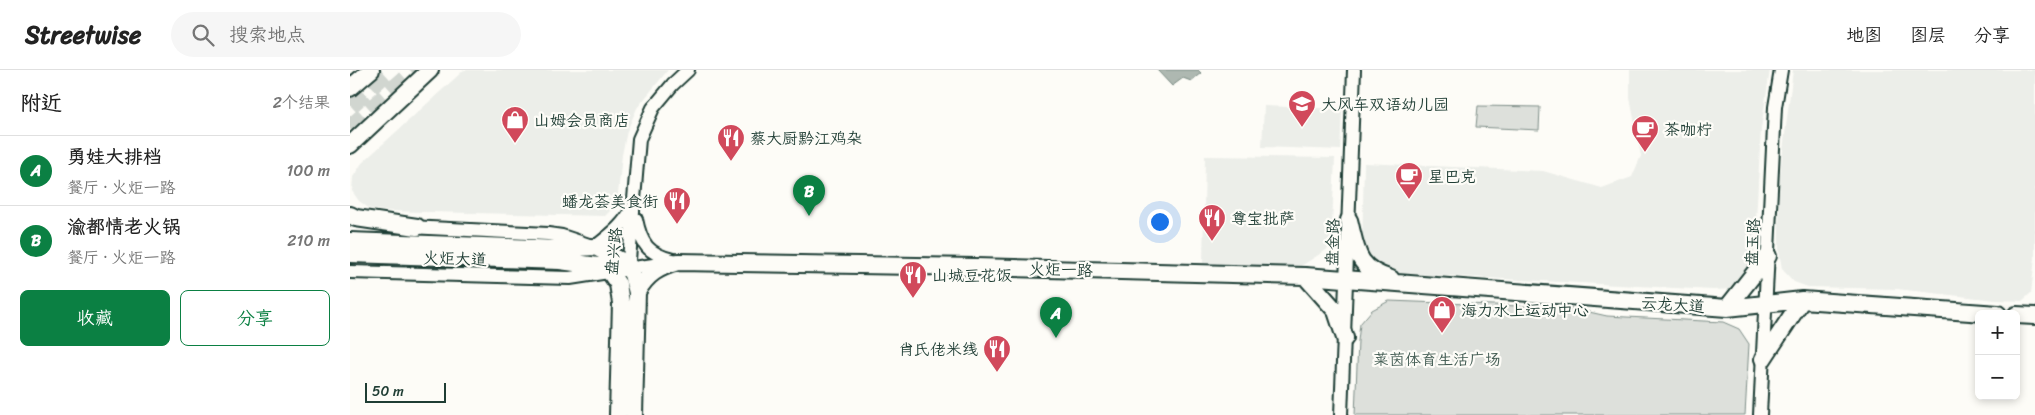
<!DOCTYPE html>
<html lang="zh">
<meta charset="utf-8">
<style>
body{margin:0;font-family:Sriracha,"LXGW WenKai TC",sans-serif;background:#f6f6f6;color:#222}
.controls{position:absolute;right:15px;bottom:15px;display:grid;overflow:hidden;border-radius:8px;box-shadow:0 2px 8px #0003}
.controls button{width:45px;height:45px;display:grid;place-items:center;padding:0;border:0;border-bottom:1px solid #e0e0e0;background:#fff;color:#222;font:25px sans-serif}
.scale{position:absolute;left:15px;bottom:12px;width:81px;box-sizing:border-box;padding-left:5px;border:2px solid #1f3d34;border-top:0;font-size:14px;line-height:18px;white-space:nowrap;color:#1f3d34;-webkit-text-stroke:4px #fdfcf7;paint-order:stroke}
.you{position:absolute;left:809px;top:151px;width:18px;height:18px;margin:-12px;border:4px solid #fff;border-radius:50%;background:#1a73e8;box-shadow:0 0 0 8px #1a73e833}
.badge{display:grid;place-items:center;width:32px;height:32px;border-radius:50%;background:#0b8043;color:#fff;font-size:16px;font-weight:700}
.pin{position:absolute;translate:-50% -41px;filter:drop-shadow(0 1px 2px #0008)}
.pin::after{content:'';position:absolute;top:26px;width:18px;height:15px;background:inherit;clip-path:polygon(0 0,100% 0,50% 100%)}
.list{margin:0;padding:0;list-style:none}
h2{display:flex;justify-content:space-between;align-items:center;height:65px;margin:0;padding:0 20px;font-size:21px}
h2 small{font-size:16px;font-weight:400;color:#767676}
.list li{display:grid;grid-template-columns:32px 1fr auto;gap:15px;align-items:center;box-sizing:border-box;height:70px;padding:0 20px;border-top:1px solid #e0e0e0}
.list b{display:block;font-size:19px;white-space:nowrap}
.list p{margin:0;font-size:16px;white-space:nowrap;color:#767676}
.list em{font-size:16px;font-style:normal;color:#767676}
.actions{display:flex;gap:10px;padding:15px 20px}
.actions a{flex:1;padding:11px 0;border:1px solid #0b8043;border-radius:8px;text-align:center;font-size:18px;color:#0b8043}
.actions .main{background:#0b8043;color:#fff}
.icon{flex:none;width:28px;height:28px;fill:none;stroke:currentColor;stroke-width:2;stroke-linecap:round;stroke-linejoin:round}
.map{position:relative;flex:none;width:1685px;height:345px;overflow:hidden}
header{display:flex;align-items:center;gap:30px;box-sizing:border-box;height:70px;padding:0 25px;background:#fff;border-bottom:1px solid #e0e0e0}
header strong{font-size:24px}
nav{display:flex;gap:28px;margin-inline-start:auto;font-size:18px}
.search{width:350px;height:45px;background:#f6f6f6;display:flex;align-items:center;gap:12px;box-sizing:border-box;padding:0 18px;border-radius:28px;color:#767676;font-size:19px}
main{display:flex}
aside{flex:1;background:#fff}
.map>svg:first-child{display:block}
</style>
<header>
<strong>Streetwise</strong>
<div class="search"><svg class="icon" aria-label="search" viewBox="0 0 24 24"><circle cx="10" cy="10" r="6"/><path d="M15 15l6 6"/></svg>搜索地点</div>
<nav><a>地图</a><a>图层</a><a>分享</a></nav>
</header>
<main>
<aside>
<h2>附近<small>2个结果</small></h2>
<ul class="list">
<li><span class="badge">A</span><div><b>勇娃大排档</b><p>餐厅 · 火炬一路</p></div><em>100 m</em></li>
<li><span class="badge">B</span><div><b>渝都情老火锅</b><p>餐厅 · 火炬一路</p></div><em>210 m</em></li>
</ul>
<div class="actions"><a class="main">收藏</a><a>分享</a></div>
</aside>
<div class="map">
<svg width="1685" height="345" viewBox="0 0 1685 345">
<rect width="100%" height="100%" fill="#fdfcf7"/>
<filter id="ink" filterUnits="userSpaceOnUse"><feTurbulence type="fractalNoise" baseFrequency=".02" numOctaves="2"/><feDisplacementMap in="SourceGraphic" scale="10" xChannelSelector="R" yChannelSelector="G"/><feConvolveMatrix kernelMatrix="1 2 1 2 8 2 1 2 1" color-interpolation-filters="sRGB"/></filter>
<g filter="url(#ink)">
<path fill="#eceee9" d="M114,0H318L287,38L277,61L272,85L267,134L255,146L35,141L20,139L9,131L2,121L3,107L12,93Z
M1280,0H1420L1411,59L1404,188L1396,208L1382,219L1363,220L1040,203L1024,194L1012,178L1014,93L1193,101L1252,118L1282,107L1291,86L1280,28Z
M1443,0H1685V187L1681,223L1672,231L1646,230L1547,219L1458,217L1444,212L1432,199L1429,181V112Z
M914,36L992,39L990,80L912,77Z
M855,86L985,88L981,177L951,196L853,193Z"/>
<path fill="#dde0db" stroke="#7e8e88" d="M1128,36L1190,37L1189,60L1126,57Z
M1039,231L1221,238L1257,246L1373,252L1389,259L1399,274L1395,345H1005L1008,271L1010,254L1022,240Z"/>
<path fill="#aeb8b1" stroke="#75877f" d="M807,0H848L851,3L841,11L833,8L822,16Z"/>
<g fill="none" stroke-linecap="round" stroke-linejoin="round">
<path stroke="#d1d6d0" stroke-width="19" stroke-dasharray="19 9" stroke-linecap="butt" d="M0,35L38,0
M0,59L66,0"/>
<defs>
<path id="minor" d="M286,149C291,174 298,184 323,190
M60,157L198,164L212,166L245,177C263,163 274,155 284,135
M0,202L220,208L316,193
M278,202L289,69L303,38L323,14L338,0
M991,345L1004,0
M1410,345L1425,37L1431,0"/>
<path id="major" d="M0,18L21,0
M0,75L80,0
M0,145L6,148L67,157
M999,150C1007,182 1006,198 1041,209
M0,171L209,179L245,177L274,192L280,197L287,222L284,345
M0,184L210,191L248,196L259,201L268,214L271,233L268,345
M955,206L986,241L995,268
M287,222C297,204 309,197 328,192L625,197L955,206L1377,238L1452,230L1648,244
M1377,238L1418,186
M1666,245L1685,246
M1413,289L1452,230"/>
</defs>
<use href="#minor" stroke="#1f3d34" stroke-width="16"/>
<use href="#major" stroke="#1f3d34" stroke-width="20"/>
<use href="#minor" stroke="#fdfcf7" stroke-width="12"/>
<use href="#major" stroke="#fdfcf7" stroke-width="16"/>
</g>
</g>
<defs>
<symbol id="school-pin" viewBox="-11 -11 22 30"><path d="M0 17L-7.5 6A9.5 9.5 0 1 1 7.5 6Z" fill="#d1495b" stroke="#fdfcf7"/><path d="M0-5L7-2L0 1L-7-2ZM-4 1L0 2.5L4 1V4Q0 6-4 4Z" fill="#fff"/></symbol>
<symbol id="shop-pin" viewBox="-11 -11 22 30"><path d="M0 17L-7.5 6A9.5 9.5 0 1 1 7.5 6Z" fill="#d1495b" stroke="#fdfcf7"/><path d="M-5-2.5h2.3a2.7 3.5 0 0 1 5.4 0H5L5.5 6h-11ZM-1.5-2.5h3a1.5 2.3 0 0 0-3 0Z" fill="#fff"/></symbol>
<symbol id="cafe-pin" viewBox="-11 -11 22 30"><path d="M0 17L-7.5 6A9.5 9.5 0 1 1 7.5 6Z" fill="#d1495b" stroke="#fdfcf7"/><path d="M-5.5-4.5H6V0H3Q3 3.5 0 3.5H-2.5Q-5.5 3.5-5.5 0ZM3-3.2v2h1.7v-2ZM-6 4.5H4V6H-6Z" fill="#fff"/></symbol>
<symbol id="restaurant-pin" viewBox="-11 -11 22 30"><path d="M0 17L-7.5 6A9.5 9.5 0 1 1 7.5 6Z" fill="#d1495b" stroke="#fdfcf7"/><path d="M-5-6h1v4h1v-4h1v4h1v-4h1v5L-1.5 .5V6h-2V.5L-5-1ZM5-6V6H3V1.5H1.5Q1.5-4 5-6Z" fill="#fff"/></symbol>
</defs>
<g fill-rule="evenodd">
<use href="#school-pin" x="936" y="18" width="32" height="43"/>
<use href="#shop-pin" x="149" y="34" width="32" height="43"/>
<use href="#cafe-pin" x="1279" y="43" width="32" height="43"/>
<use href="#restaurant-pin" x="365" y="52" width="32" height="43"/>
<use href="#cafe-pin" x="1043" y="90" width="32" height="43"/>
<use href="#restaurant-pin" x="311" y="115" width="32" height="43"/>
<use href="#restaurant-pin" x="846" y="132" width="32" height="43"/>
<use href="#restaurant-pin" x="547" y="189" width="32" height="43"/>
<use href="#shop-pin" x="1076" y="224" width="32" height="43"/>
<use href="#restaurant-pin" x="631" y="263" width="32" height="43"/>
</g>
<g text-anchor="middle" stroke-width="4.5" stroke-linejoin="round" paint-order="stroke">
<g font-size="16" fill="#1f3d34" stroke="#fdfcf7" text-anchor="start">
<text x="971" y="40">大风车双语幼儿园</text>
<text x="184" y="56">山姆会员商店</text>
<text x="1314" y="65">茶咖柠</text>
<text x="400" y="74">蔡大厨黔江鸡杂</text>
<text x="1078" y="112">星巴克</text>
<text x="308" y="137" text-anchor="end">蟠龙荟美食街</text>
<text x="881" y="154">尊宝批萨</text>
<text x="582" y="211">山城豆花饭</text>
<text x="1111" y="246">海力水上运动中心</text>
<text x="628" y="285" text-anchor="end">肖氏佬米线</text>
</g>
<g font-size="16" fill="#1f3d34" stroke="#fdfcf7">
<text transform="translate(982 172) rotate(-88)" y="6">盘金路</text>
<text transform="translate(1402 172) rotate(-87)" y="6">盘玉路</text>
<text transform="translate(263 181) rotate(-84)" y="6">盘兴路</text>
<text transform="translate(105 188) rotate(2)" y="6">火炬大道</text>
<text transform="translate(711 199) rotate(2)" y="6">火炬一路</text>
<text transform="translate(1323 234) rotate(4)" y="6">云龙大道</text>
</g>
<g font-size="16" fill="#455e55" stroke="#fdfcf7">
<text x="1087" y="295">莱茵体育生活广场</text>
</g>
</g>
</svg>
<div class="controls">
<button>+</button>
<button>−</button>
</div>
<div class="scale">50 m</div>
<div class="you"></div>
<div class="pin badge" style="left:706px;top:268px">A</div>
<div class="pin badge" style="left:459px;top:146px">B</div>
</div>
</main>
